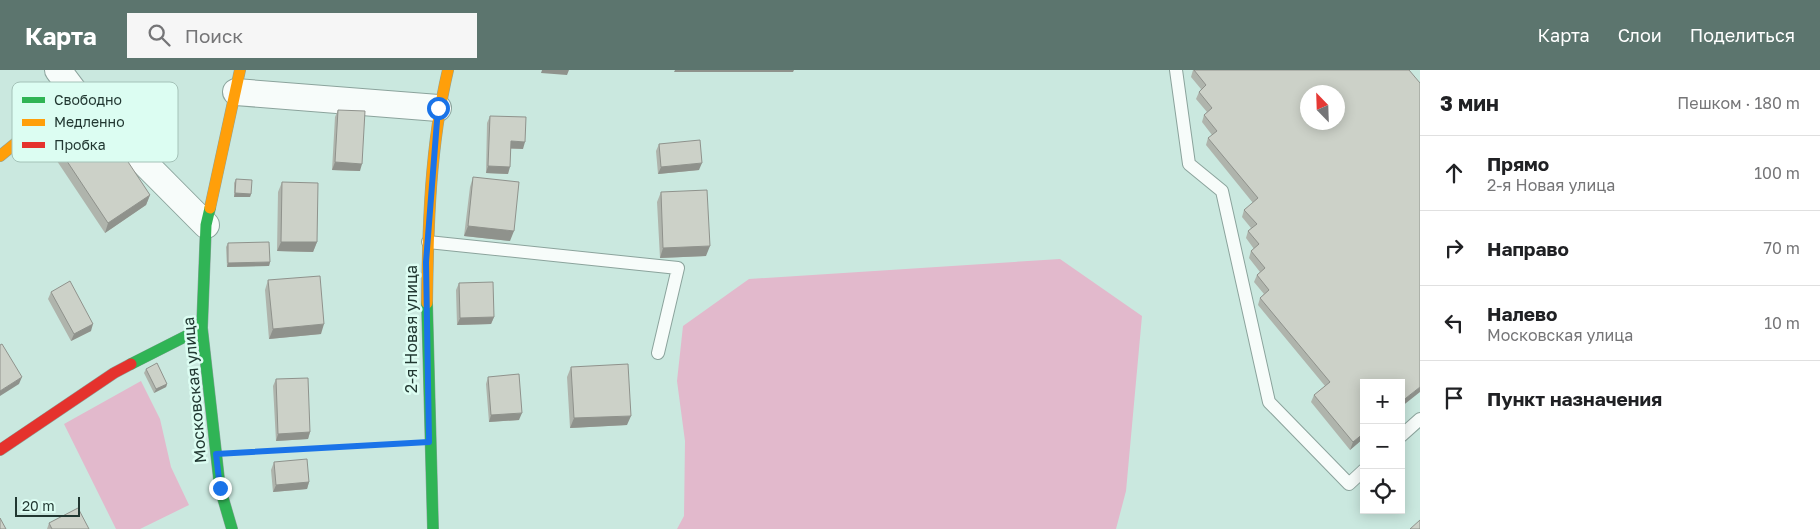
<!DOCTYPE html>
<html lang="ru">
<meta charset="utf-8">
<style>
body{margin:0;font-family:"Golos Text",sans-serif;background:#f6f6f6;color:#202124}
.controls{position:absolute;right:15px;bottom:15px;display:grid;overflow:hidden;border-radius:0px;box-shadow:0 2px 12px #0003}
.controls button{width:45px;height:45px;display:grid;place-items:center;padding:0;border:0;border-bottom:1px solid #e0e0e0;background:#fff;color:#202124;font:25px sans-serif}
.compass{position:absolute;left:1300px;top:15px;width:45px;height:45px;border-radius:50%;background:#fff;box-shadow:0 2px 12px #0003;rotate:337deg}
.scale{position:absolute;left:15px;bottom:12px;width:65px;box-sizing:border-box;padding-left:5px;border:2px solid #213731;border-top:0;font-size:14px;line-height:18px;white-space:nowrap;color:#213731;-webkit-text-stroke:4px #dcfdf2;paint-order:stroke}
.stop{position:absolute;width:15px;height:15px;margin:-11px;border:4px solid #1a73e8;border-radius:50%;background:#fff}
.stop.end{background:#1a73e8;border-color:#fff;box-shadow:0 1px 5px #0008}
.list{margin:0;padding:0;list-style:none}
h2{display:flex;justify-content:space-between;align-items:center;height:65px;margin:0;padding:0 20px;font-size:21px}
h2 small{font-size:16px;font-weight:400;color:#757577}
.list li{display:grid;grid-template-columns:32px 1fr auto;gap:15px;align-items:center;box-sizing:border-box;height:75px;padding:0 20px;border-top:1px solid #e0e0e0}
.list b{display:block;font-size:19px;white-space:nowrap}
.list p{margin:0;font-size:16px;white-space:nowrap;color:#757577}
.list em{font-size:16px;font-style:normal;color:#757577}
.icon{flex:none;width:28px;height:28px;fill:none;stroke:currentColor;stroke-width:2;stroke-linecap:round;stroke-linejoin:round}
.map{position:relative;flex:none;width:1420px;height:459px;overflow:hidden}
header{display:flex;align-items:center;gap:30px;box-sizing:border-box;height:70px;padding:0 25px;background:#5c756e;color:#fff}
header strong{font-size:24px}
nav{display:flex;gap:28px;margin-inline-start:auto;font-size:18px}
.search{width:350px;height:45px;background:#f6f6f6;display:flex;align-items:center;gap:12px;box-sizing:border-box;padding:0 18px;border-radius:0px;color:#757577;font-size:19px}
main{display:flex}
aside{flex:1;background:#fff}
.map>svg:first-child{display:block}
</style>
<header>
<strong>Карта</strong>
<div class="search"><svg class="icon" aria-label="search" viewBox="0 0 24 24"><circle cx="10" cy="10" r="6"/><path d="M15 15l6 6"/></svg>Поиск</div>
<nav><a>Карта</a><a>Слои</a><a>Поделиться</a></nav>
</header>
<main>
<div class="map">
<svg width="1420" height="459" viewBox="0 0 1420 459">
<rect width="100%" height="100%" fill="#cae8df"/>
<path fill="#e2b9cc" d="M1060,189L1142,246L1126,421L1116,459H677L684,446L685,371L677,311L683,256L749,209Z
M141,311L160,349L171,397L189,435L140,459H116L64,354Z"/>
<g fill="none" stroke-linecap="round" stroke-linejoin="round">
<defs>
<path id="lane" d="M1176,0L1189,94L1222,121L1269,332L1349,414L1364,400
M428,172L678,198L658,283
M1401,366L1420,349"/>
<path id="street" d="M58,0L76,24L206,155
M236,22L438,38"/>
<path id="fast" d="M210,138L206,155L202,258L220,418L232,459
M427,233L433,459
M131,294L202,258"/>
<path id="slow" d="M0,86L76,24
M210,138L240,0
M427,233C428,156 430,76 448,0"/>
<path id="jam" d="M0,380L114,303L131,294"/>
</defs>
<use href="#lane" stroke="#8ba39c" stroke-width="14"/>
<use href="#street" stroke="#8ba39c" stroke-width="28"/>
<use href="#fast" stroke="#8ba39c" stroke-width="12"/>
<use href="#slow" stroke="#8ba39c" stroke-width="12"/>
<use href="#jam" stroke="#8ba39c" stroke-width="12"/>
<path stroke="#c9d3d0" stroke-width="3" stroke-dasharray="2.5 2.5" stroke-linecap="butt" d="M240,382L406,373"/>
<use href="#lane" stroke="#f7fcfa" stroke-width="12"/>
<use href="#street" stroke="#f7fcfa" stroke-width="26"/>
<use href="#fast" stroke="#30b455" stroke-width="11"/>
<use href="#slow" stroke="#ff9f0a" stroke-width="11"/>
<use href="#jam" stroke="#e5322d" stroke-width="11"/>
</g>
<path fill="#afb4ac" d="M1193,0H1409L1364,368L1350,380L1311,332L1314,325L1325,316L1258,235L1260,228L1264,224L1254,212L1257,205L1260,202L1249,188L1251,181L1254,179L1246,168L1248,161L1251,158L1242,147L1244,140L1253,133L1206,75L1208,68L1212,65L1202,52L1204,45L1207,42L1196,29L1199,22L1201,19L1191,7Z
M338,40L360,101L332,100L335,47Z
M490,46L523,79H511L508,104L486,103L487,53Z
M45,58L150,125L146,135L105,163L41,67Z
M659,74L699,100L658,104L656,81Z
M473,107L510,171L464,166L470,117Z
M236,109L251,124L250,127H234V113Z
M282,112L317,172L313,182L277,181L278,122Z
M661,122L706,186L660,188L657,132Z
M228,173L270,192L269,196L227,197L226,177Z
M268,210L321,264L269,269L265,220Z
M459,213L494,247L491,254L457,255L456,220Z
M51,222L91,261L71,271L48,229Z
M571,297L627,355L570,358L567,307Z
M146,299L167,314L166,317L154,323L144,303Z
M488,307L519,350L489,352L486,314Z
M276,309L310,362L308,369L276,371L273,316Z
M274,392L309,412L307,419L273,422L271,400Z
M49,453L89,459H47Z"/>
<path fill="#8f928c" d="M542,0H569L567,5L541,3Z
M675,0H794L793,2H674Z
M511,71L525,72L523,79L509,78Z
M335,92L362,94L360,101L332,100Z
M702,93L699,100L658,104L661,97Z
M488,96L510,97L508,104L486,103Z
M235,123L251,124L250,127H234Z
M150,125L146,135L105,163L108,153Z
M468,156L514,161L510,171L464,166Z
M281,172H317L313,182L277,181Z
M710,176L706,186L660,188L663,178Z
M270,192L269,196L227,197L228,193Z
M494,247L491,254L457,255L460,248Z
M93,254L91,261L71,271L74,264Z
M324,254L321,264L269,269L273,259Z
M22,307L19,314L0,326V321Z
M167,314L166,317L154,323L156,319Z
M1420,317V322L1401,337V332Z
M522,343L519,350L489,352L491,345Z
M631,346L627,355L570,358L574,348Z
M310,362L308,369L276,371L278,364Z
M1364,363V368L1350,380L1353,372Z
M309,412L307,419L273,422L276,415Z"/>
<path fill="#ccd1c8" stroke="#8f928c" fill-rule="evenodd" d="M1194,0H1409L1420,13V317L1401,332V313H1364V363L1353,372L1314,325L1330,312L1260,228L1269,220L1257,205L1265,198L1251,181L1259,174L1248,161L1257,154L1244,140L1258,128L1208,68L1217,61L1204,45L1212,38L1199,22L1206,15ZM1308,22H1338V52H1308Z
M87,30L150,125L108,153L45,58Z
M338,40L365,41L362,94L335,92Z
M490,46L526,47L525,72L511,71L510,97L488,96Z
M700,70L702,93L661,97L659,74Z
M473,107L519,112L514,161L468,156Z
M236,109L252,110L251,124L235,123Z
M282,112L318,113L317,172H281Z
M707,120L710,176L663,178L661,122Z
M269,172L270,192L228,193V173Z
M320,206L324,254L273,259L268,210Z
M70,211L93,254L74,264L51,222Z
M493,212L494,247L460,248L459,213Z
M2,274L22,307L0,321V275Z
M157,293L167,314L156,319L146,299Z
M628,294L631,346L574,348L571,297Z
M519,304L522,343L491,345L488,307Z
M308,308L310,362L278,364L276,309Z
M307,389L309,412L276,415L274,392Z
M78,438L89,459H52L49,453Z
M0,448L6,459H0Z
M1420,450V459H1410Z"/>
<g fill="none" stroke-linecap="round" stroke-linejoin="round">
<path stroke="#1a73e8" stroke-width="6" d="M220,418L216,384L429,372L426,192L438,38"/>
</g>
<g text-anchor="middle" stroke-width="5" stroke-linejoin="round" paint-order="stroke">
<g font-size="16" fill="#213731" stroke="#dcfdf2">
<text transform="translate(411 259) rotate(-90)" y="6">2-я Новая улица</text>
<text transform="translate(194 320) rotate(-95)" y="6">Московская улица</text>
</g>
</g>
<rect x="12" y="12" width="166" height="80" rx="8" fill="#dcfdf2" stroke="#a4c2b8" stroke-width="1"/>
<rect x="22" y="27" width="23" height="6" fill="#30b455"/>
<rect x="22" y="49" width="23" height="7" fill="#ff9f0a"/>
<rect x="22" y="72" width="23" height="6" fill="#e5322d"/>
<g font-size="14" fill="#213731">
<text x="54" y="35">Свободно</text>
<text x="54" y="57">Медленно</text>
<text x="54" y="80">Пробка</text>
</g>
</svg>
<div class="controls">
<button>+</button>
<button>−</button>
<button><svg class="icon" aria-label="locate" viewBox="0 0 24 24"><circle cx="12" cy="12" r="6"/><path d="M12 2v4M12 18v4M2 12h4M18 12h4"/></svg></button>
</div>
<svg class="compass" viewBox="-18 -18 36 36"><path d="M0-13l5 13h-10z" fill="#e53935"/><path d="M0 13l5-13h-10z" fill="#757577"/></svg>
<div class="scale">20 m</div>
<div class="stop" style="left:438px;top:38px"></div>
<div class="stop end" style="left:220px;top:418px"></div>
</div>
<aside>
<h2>3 мин<small>Пешком · 180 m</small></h2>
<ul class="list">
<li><svg class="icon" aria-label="ahead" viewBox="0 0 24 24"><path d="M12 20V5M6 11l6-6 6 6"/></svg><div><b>Прямо</b><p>2-я Новая улица</p></div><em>100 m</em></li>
<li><svg class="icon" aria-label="right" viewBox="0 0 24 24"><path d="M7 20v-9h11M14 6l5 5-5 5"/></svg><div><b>Направо</b></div><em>70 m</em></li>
<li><svg class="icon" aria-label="left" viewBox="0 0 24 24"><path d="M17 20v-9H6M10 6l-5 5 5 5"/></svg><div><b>Налево</b><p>Московская улица</p></div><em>10 m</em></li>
<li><svg class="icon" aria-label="arrive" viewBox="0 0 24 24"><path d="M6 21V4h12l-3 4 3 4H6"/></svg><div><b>Пункт назначения</b></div></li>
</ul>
</aside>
</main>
